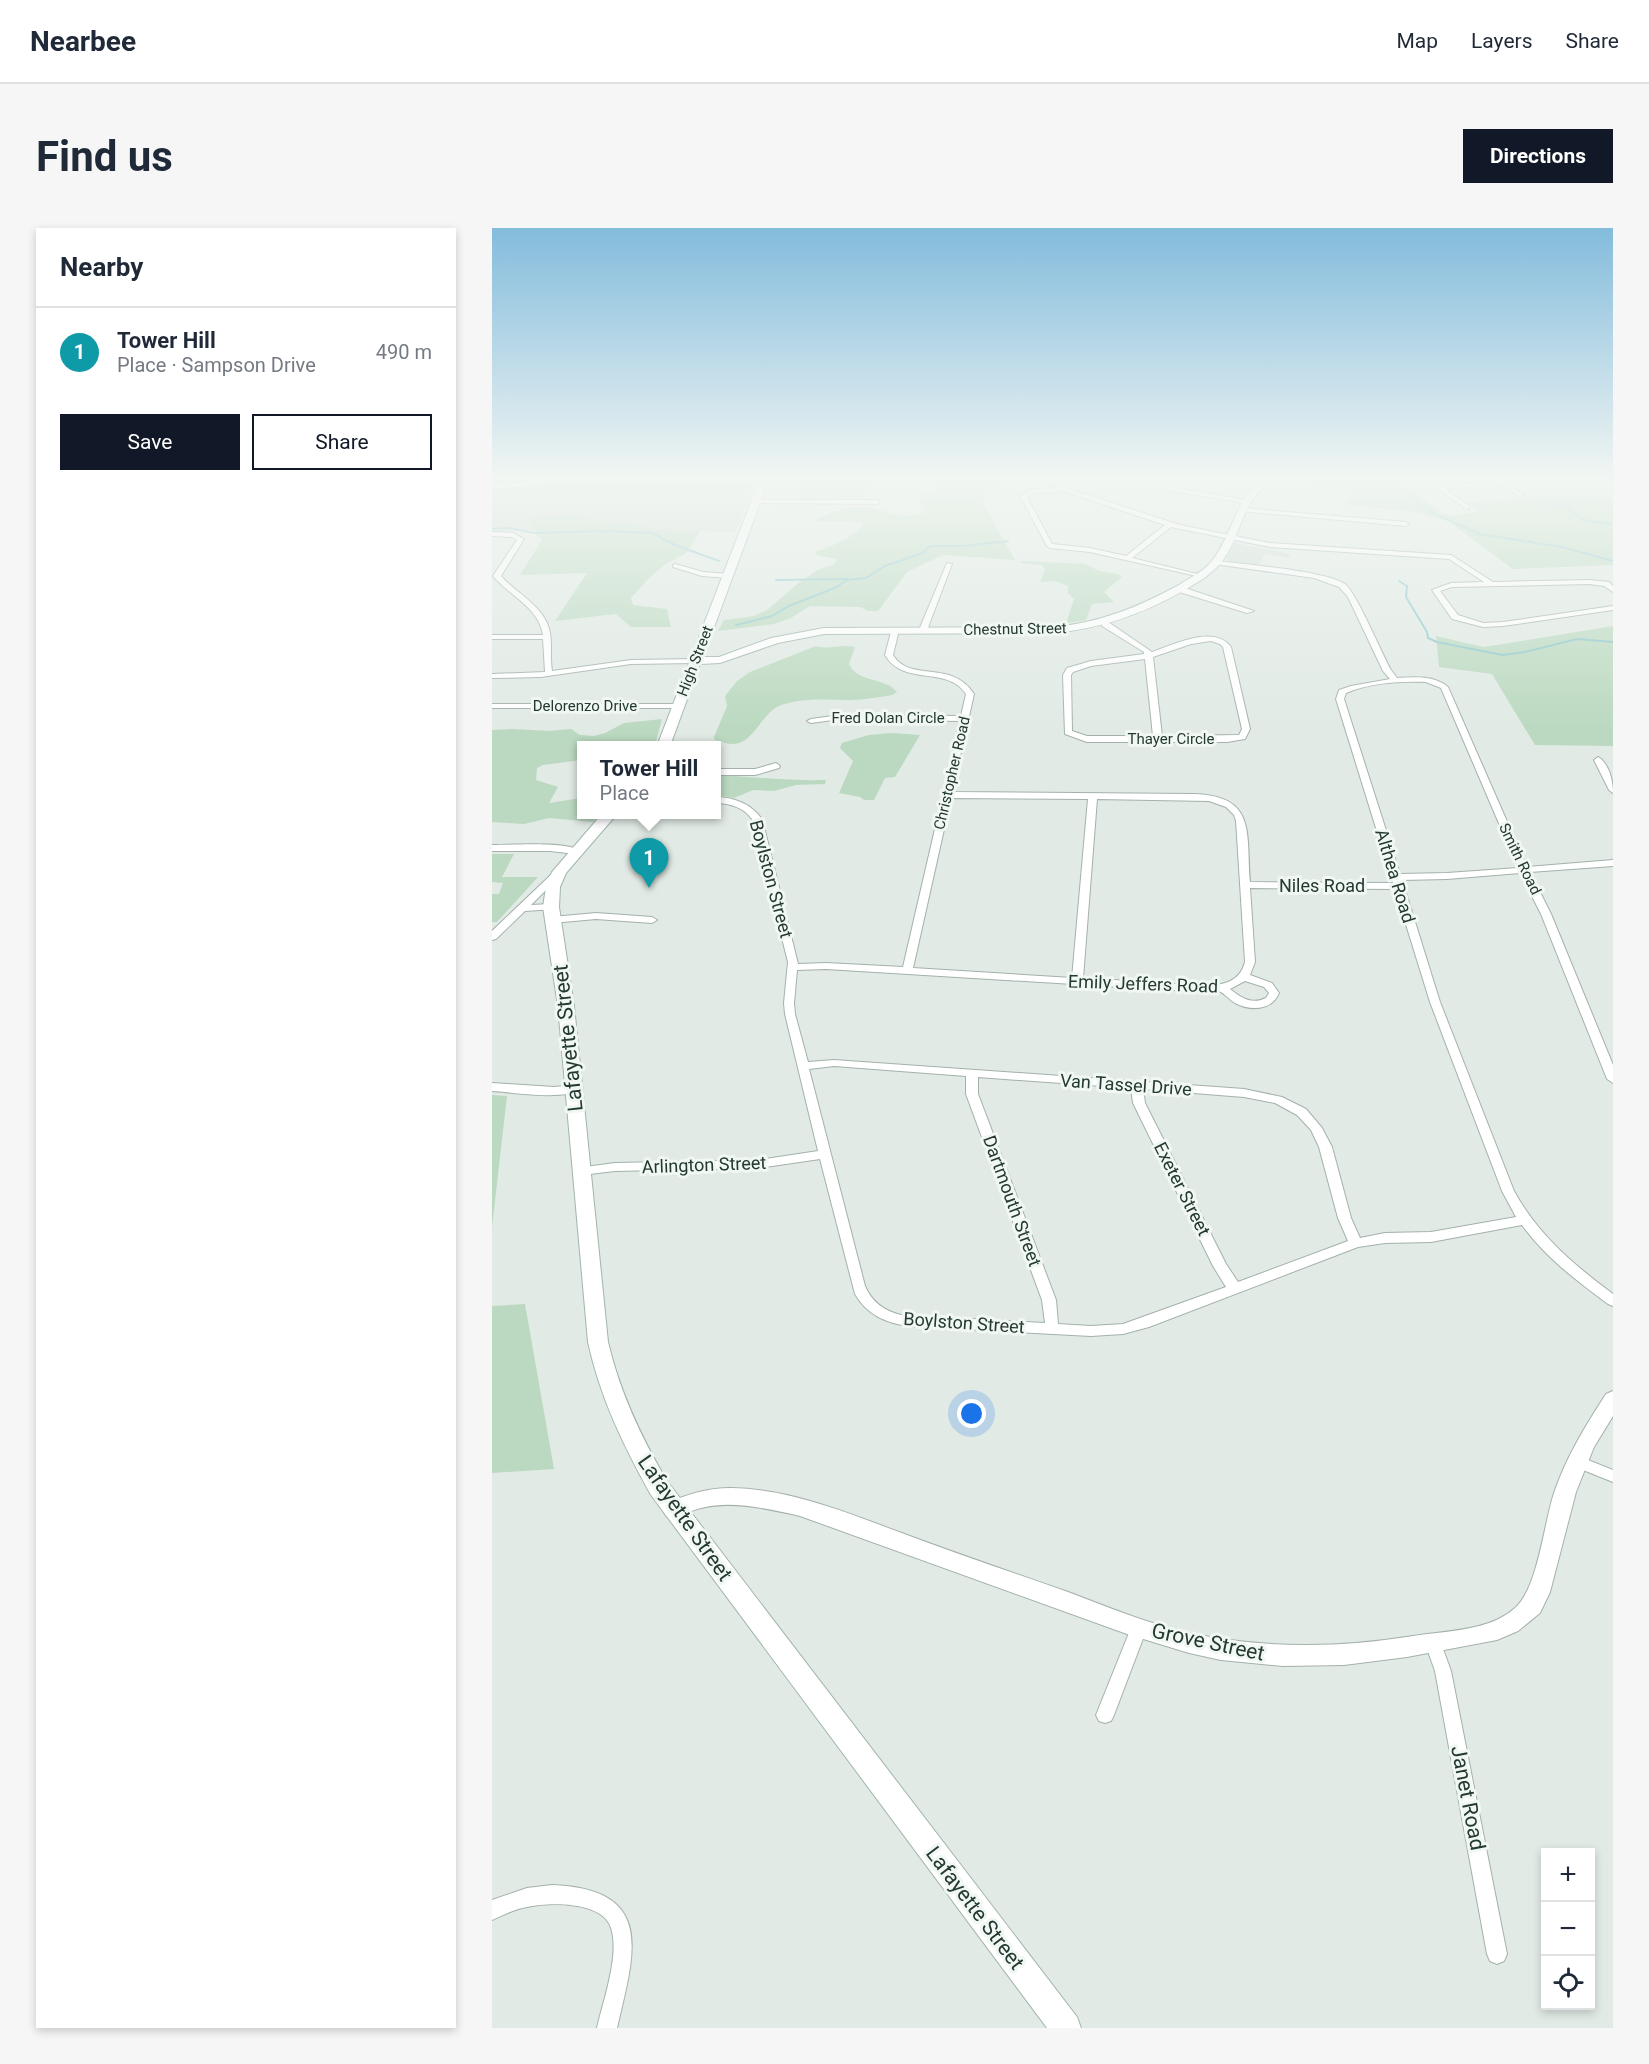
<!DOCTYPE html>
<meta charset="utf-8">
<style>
body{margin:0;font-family:Roboto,sans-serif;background:#f6f6f7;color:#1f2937}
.controls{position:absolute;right:18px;bottom:18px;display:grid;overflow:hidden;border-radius:0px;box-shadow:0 3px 9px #0003}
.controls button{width:54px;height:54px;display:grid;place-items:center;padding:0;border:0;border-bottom:2px solid #e0e1e3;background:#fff;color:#1f2937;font:30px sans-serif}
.you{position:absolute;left:480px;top:1186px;width:21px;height:21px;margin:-15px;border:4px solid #fff;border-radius:50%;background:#1a73e8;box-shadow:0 0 0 9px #1a73e833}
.badge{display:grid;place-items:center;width:39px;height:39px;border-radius:50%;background:#111827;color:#fff;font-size:20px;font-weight:700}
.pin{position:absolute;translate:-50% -50px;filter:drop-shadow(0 2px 3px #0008)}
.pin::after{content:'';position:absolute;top:32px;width:21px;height:18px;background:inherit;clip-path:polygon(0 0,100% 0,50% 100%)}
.popup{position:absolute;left:85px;top:513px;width:144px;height:78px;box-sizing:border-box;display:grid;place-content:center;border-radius:0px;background:#fff;filter:drop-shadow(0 2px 4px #0005);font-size:20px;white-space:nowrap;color:#747a83}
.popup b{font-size:22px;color:#1f2937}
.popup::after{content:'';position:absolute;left:50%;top:100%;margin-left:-12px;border:12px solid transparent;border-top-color:#fff}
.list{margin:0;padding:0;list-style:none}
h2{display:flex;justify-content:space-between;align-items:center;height:78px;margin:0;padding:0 24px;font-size:26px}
h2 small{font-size:20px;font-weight:400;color:#747a83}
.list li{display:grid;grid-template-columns:39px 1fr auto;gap:18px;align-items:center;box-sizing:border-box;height:90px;padding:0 24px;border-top:2px solid #e0e1e3}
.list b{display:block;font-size:22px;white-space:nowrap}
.list p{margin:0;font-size:20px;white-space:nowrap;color:#747a83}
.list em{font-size:20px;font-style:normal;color:#747a83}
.actions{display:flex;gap:12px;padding:18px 24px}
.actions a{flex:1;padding:14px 0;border:2px solid #111827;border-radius:0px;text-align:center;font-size:21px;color:#111827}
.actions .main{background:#111827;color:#fff}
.icon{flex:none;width:33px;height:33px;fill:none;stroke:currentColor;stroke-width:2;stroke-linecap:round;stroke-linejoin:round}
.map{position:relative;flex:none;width:1121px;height:1800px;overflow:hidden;border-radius:0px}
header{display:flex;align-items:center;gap:36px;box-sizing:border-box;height:84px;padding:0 30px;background:#fff;border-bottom:2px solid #e0e1e3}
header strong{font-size:28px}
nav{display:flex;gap:33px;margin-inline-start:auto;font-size:21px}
.intro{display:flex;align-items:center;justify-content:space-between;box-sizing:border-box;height:144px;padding:0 36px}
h1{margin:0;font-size:42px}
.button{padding:15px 27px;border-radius:0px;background:#111827;color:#fff;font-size:21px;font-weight:700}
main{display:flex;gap:36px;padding:0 36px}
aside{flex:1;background:#fff;border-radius:0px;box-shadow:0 3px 9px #0003}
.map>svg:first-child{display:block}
</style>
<header>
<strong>Nearbee</strong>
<nav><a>Map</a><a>Layers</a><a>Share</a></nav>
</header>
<div class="intro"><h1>Find us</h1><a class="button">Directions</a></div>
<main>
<aside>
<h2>Nearby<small></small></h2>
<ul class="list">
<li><span class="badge" style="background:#0f9aa8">1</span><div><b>Tower Hill</b><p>Place · Sampson Drive</p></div><em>490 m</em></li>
</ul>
<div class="actions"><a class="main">Save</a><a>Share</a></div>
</aside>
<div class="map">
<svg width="1121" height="1800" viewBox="0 0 1121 1800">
<rect width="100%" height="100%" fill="#e1eae5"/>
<path fill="#cfdad4" d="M0,248H266L243,304L171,302L47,290L38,291L42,302L0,304Z
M743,315L799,326L796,330L773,326L765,338L739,335L734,331Z"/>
<path fill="#bbd9c0" d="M315,248H521L525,250L495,265L490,274L523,332L451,327L415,344L386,383H376L368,379L318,378L299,390L282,396L226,403L232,392L262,388L275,382L304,357L324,343L342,336L345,331L324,327L323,324C338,319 365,309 372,294L321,293C335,285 359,277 375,280C403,284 404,293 434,284L428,275L427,267L439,263L448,253L439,250L381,257L374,267L363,271L308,272L304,269Z
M900,248L950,285L960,288L987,283L974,274L1089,267L1121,269V337L1021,341L956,293L918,283L855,277L858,266L820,264L827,249Z
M70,287L171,302L209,303L193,326L175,335L157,350L139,370L141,377L175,381L179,399H139L124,386L63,393L95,345L28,347L50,312L45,307L37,291Z
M530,333L594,336L607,343L626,346L630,349L612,364L622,374L600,376L594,392L576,395L575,392L582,371L576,365V358L562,353L548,354L553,341L550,337L529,335Z
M1121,398V518L1043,517L1000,446L947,439L944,408L992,419Z
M324,418C337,422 350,416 363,419L357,436C365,455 394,449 405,464L400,467C386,469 372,472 358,472C334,472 308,469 285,479C268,488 261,517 240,516C233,516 229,513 223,512L222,509L235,478L233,468L245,453L258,444Z
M170,491L163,517L90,518L89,532L51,537L45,540L44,552L66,559L57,575L89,570L90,586L108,587L101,594L57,590L32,596L0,594V502L21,501L57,503L79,501L88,507L102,508L113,505L132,495Z
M399,505L428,507L403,549L393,550L382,572H372L368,569L347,565L361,533L348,520L350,515L377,507Z
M225,547C262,549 297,553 334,552L333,556L304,557L282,563L261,562L242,570L225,567Z
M0,626H22L10,649H46L5,694H0V666H7L11,655L0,654Z
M0,867L15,868L0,999Z
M33,1076L62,1241L0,1245V1078Z"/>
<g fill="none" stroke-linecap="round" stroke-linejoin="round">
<path stroke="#8dc7ca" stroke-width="2" d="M890,248L922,269L940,285L988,306L1070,319L1121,333
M1059,276L1072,278L1094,293L1121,296
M0,301L16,300L43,305L112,303L160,305L183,317L227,333
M284,352L355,351
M907,353L915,358L914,369L935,404L936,410L945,414L1010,427L1033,424L1085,411L1121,414
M244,397L280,388L297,378L345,359L355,352L374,350L393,338L431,325L438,318H473L516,313"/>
<defs>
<path id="minor" d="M632,248H643L675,258L757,273L754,275L674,262Z
M926,248H934L948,258L1003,253L999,249L1005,248L1032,267L1027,268L1008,256L953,261L977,278V280L975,281Z
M1073,248L1121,253V257L1086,255Z
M62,251H272L275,253L272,255H62L0,261V257Z
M571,259L688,297L778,315L959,327L1001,354L1097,352L1117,354L1121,358V364L1112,358L1097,356L960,359L948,363L966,387L991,395L1011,394L1121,378V382L1011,398L991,399L960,391L940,362L959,355L992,354L957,331L778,319L679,299L640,330L709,347V349L598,324L558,320L555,318L528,268L539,262ZM571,263L673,297L634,328L598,320L560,316L535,269L540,266Z
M264,272H385L388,274L385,276L262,275L261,274Z
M750,280L914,294L917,296L914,298L748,283V281Z
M0,304L21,305L32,311L9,348C25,366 54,379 58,405C60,417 58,430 60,443L139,432L203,431L207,433L203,435L139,436L49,449L0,450V446L53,444L51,411H0V407H51C47,380 18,368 1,348L25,312L20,309L0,308Z
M724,333C750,336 835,343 853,356C864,364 890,426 899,442L905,450C923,449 942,447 956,459L1035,639L1121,632V638L1038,644L1059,686L1121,837V855L1115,851L1049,686L1028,645L955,651L910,652L948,774L1022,963C1046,1007 1082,1037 1121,1066V1078L1116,1076C1085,1053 1053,1029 1030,997L939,1014L893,1015L866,1019L657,1099L631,1106L599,1108L417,1098C394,1095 375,1087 363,1066L328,931L266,940L123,943L89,947L85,946L83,943L85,940L123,935L266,932L326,923L293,786L292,775L296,734L260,591C251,579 239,576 225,575V569C243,570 258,575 270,591L306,736L334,735L411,739L468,493L348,491L319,495L315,493L319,491L348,487L469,488L474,466C455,437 412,459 393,427L400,400L407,402L401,427C418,455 460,431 482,466L460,564L702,566C765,568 754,605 758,654L901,655L844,471L847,462L859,458L898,451L891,443L856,369L847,359L822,350L722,336L721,335ZM934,454L949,460L1026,640L955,645L908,646L852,471L854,465C877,455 909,453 934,454ZM459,570L596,571L580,750L421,740ZM605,571L717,573L734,579L742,587L744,593L753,734C748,754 731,757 713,758L591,750ZM758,660L903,661L938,774L1010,963L1024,989L939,1004L893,1005L868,1010L859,990L840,919L830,900L814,881L790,869L752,861L342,832L316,834L303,786L302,775L305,742L334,741L713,764C717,764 724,762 727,763C732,765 738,772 743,775C758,783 780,783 787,765L780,755L758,747L763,734ZM753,753L772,759L777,765L774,770C760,777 749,770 738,761ZM342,838L474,848V866L550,1072L553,1095L409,1087C392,1083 380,1074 373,1058L317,841ZM486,849L639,860L641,875L721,1038L734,1059L631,1096L599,1098L566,1096L564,1072L486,866ZM651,861L752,869L783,875L805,887L819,902L827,919L846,990L856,1013L746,1054L734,1036L653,875Z
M455,335L460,336L435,402L428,404L427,402Z
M183,336L211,344L236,346L240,348L236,350L210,348L181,339V337Z
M684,359H690L762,383L755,385L684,363Z
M610,394H616L660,424C681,417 722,396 739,419L758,501L753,511L735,514H595L573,506L571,447L575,440L599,433L652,426V424L610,398ZM719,413L728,416L731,419L750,501L747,507L670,508L661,429L699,416ZM653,431L661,508H595L580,503L579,447L581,444L599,438Z
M0,476H187L191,478L187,480H0Z
M1106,529C1117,535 1121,553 1121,565L1117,562L1102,532Z
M284,535L288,538L287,540L263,547H225V541H263Z
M0,617C19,617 75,613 89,623L84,626L58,623H0Z
M67,641L70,642V646L39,677L59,676L64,679L63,681L33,683L4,711L0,712V703L64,642Z
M104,685L160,689L165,692L160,695L104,691L60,695L55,692L60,689Z
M0,855L62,859L82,857L88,861C74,873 19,864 0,863Z
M1086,1228L1121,1242V1254L1081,1238L1078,1234L1081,1230Z
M647,1393L653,1395L655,1400L622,1487L619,1493L613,1495L607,1493L604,1487L639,1400L641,1395Z
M941,1408L947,1410L959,1443L1015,1726L1012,1733L1005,1736L998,1733L995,1726L943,1443L933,1415L935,1410Z
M60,1657C165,1661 142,1726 125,1800H105C111,1773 128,1727 119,1700C111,1673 57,1674 35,1679C23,1681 11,1687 0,1692V1672L35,1660Z"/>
<path id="tertiary" d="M1121,1163V1188L1102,1219L1084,1264L1058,1364L1048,1385L1026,1403L1005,1412L915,1429L852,1437L791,1438L729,1432L697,1425L635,1406L308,1288C276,1281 241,1272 209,1280C199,1282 191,1288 182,1291L174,1288L171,1282L174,1276C195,1266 216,1260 239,1260C298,1261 353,1284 407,1304C463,1325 519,1344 576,1364C616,1379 656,1396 698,1405C772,1421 847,1420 921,1408C953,1403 998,1403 1023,1380C1046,1360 1052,1295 1062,1265C1074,1229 1094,1197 1114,1166Z"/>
<path id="secondary" d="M269,248H278L211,429H227L279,410L332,400L561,399C608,395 646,379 687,357C699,349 715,342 723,329C742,301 745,268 774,248H785C776,257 766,263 759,274C748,292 744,315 731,332C721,346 706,354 691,363C650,386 609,401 561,405L332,406L286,415L228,435L208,436L178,518H165Z
M110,586H125L74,645L68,659L67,679L82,778L116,1114C128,1165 149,1209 175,1253L585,1789L589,1800H555L159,1267C131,1217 108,1169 96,1114L66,778L51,679L54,659L60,644Z"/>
</defs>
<use href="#minor" stroke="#a4b1ab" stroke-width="2"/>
<use href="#tertiary" stroke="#a4b1ab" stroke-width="2"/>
<use href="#secondary" stroke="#a1b5ab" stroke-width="2"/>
<use href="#minor" fill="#fff" fill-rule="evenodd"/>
<use href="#tertiary" fill="#fff" fill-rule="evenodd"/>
<use href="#secondary" fill="#fff" fill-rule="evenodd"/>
</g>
<linearGradient id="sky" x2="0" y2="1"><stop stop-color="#83bcdc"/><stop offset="0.5" stop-color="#f2f6f3"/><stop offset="1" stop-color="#f2f6f3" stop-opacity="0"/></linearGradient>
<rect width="1121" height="500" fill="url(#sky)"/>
<g text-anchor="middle" stroke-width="6" stroke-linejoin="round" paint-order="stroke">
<g font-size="15" fill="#233931" stroke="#f1f7f3">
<text transform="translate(523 401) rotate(-1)" y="5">Chestnut Street</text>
<text transform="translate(203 433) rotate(-69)" y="5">High Street</text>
<text x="93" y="483">Delorenzo Drive</text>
<text x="396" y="495">Fred Dolan Circle</text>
<text x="679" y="516">Thayer Circle</text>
<text transform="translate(460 545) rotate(-77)" y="5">Christopher Road</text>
<text transform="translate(1028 631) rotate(64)" y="5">Smith Road</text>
</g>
<g font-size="18" fill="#233931" stroke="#f1f7f3">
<text transform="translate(903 648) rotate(73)" y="6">Althea Road</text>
<text transform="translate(279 651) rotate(75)" y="6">Boylston Street</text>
<text x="830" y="664">Niles Road</text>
<text transform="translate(651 756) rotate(2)" y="6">Emily Jeffers Road</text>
<text transform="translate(634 857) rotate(4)" y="6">Van Tassel Drive</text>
<text transform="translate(212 937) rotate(-2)" y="6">Arlington Street</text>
<text transform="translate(690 961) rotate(63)" y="6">Exeter Street</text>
<text transform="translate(520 973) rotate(70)" y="6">Dartmouth Street</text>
<text transform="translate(472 1095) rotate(4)" y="6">Boylston Street</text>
</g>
<g font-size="21" fill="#233931" stroke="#f1f7f3">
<text transform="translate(76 810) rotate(-96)" y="7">Lafayette Street</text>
<text transform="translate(193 1290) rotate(55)" y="7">Lafayette Street</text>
<text transform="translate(716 1414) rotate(12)" y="7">Grove Street</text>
<text transform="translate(976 1570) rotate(79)" y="7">Janet Road</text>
<text transform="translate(483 1680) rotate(53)" y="7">Lafayette Street</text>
</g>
</g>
</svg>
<div class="controls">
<button>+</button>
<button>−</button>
<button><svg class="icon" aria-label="locate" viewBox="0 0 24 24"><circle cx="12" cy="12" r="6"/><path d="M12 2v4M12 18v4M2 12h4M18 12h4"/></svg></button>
</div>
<div class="you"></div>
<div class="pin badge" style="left:157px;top:660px;background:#0f9aa8">1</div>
<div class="popup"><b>Tower Hill</b>Place</div>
</div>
</main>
